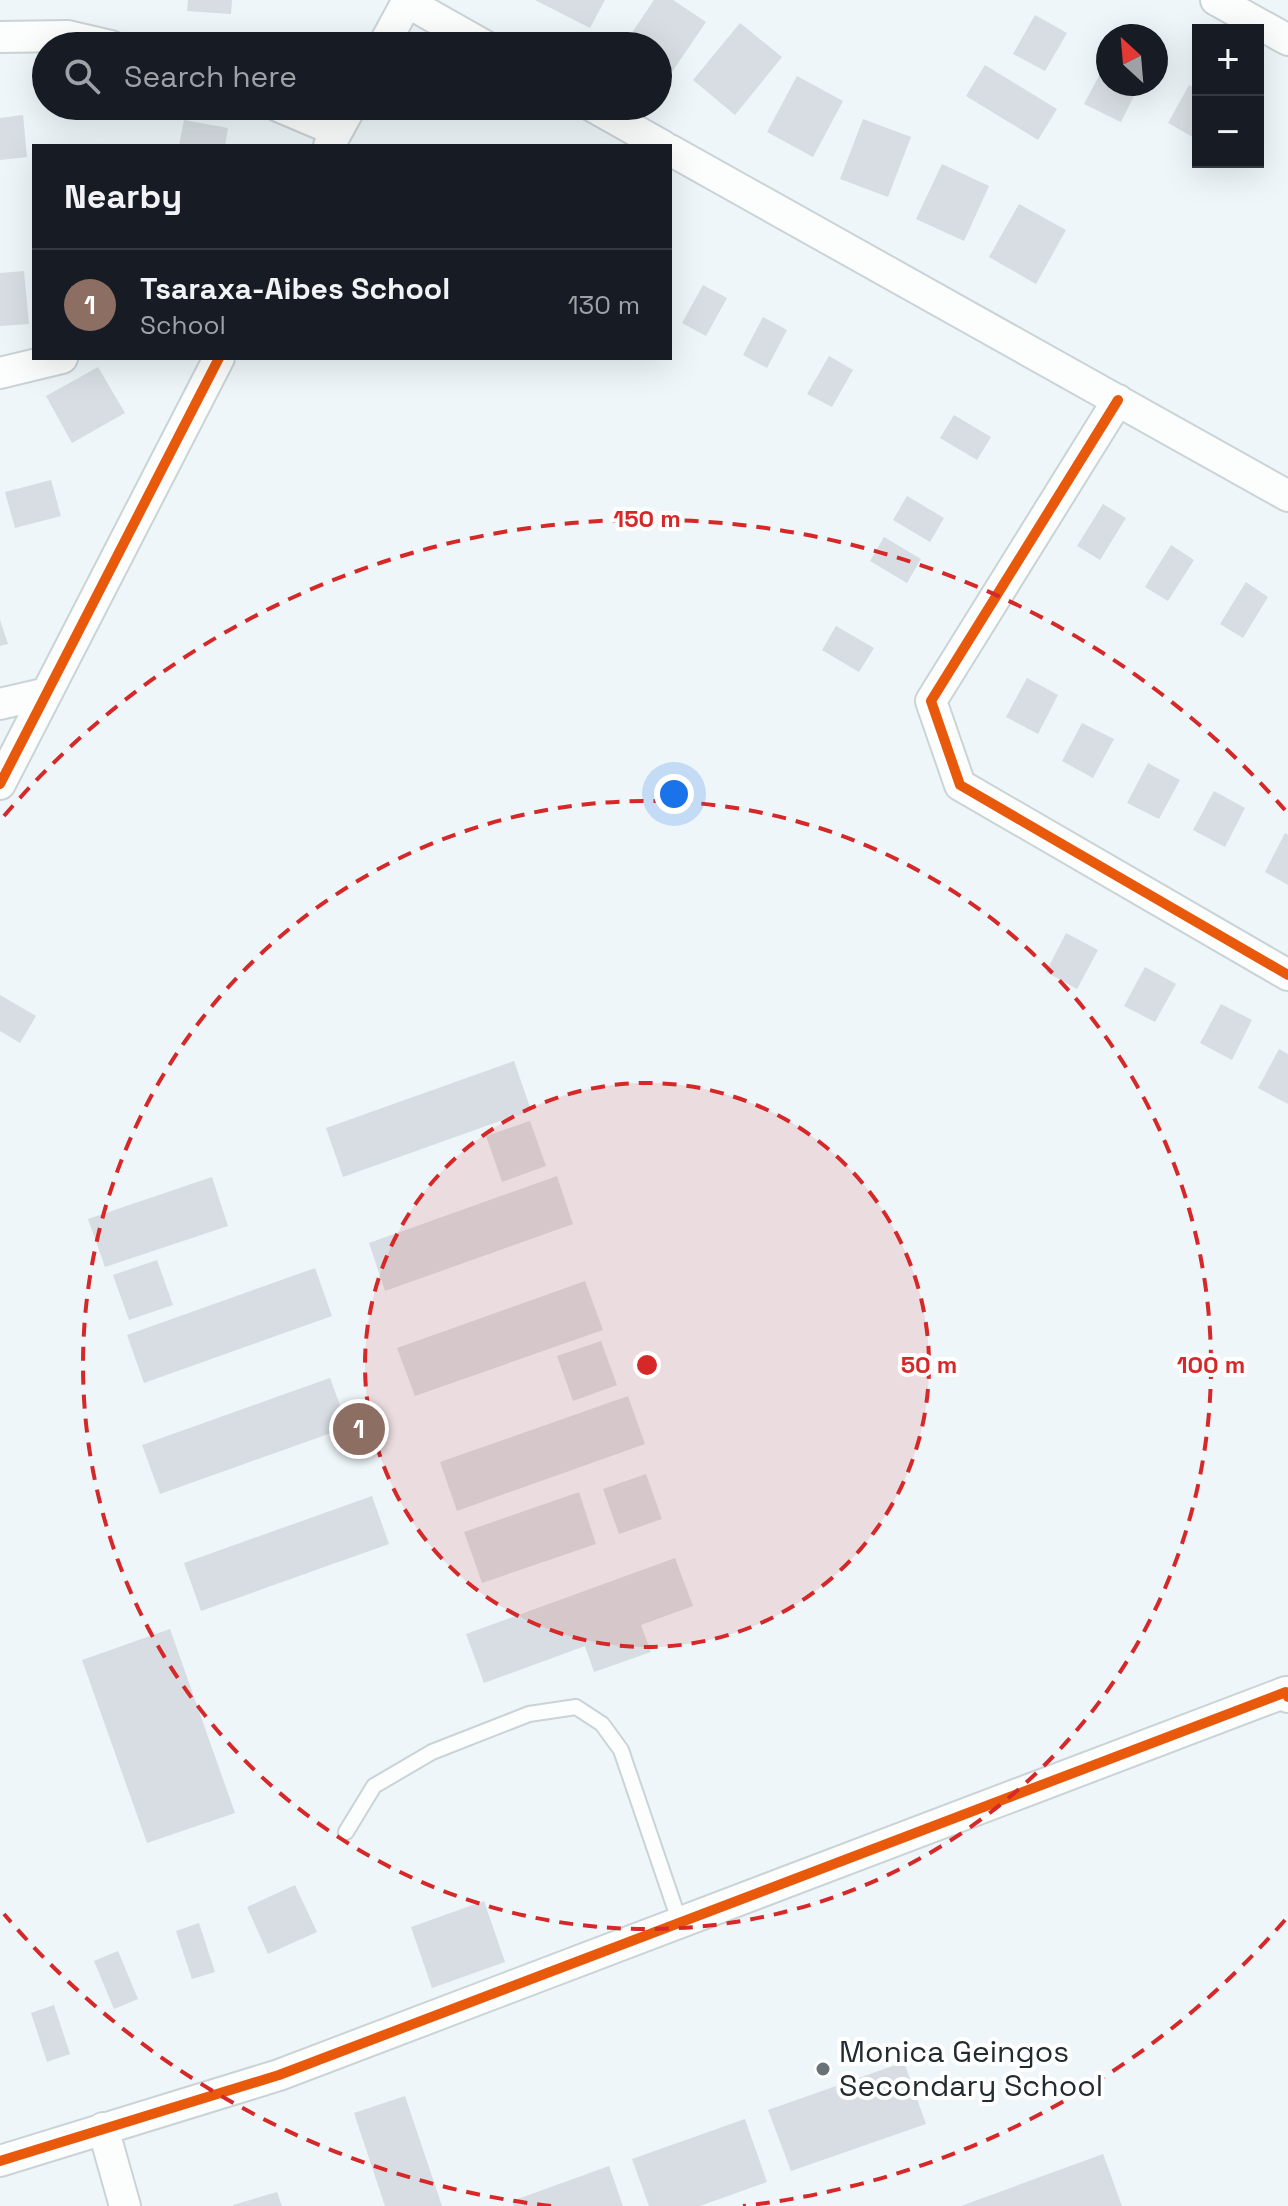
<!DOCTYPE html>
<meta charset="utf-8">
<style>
body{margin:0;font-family:"Space Grotesk",sans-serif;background:#20242c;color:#f1f3f6}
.controls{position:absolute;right:24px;top:24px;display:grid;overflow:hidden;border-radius:0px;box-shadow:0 8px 32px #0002}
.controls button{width:72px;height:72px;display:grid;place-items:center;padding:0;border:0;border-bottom:2px solid #363941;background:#171b24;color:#f1f3f6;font:40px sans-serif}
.compass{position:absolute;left:1096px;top:24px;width:72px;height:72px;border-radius:50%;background:#171b24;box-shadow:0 8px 32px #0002;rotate:334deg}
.you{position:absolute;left:674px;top:794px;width:28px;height:28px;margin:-20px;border:6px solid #fff;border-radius:50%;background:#1a73e8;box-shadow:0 0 0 12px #1a73e833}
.badge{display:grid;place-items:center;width:52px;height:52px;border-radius:50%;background:#db2777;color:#fff;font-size:26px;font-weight:700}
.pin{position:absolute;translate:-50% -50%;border:4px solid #fff;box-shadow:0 2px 8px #0006}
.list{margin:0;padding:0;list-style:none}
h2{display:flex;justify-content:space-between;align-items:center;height:104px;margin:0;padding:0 32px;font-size:34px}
h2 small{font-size:26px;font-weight:400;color:#9ea1a6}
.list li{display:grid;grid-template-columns:52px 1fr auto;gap:24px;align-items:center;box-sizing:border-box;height:112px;padding:0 32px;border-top:2px solid #363941}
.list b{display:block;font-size:30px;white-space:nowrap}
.list p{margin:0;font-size:26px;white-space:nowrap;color:#9ea1a6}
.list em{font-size:26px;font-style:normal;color:#9ea1a6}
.icon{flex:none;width:44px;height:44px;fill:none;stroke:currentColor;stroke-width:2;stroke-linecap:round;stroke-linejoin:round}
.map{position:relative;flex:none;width:1288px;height:2206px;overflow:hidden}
.search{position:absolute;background:#171b24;box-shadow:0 8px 32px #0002;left:32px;top:32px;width:640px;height:88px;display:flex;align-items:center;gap:20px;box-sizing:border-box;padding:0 28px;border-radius:44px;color:#9ea1a6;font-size:30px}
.panel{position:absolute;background:#171b24;box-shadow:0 8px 32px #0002;left:32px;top:144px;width:640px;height:216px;border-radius:0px}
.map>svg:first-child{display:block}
</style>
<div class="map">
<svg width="1288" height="2206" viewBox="0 0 1288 2206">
<rect width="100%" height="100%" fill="#eef6f9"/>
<path fill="#d7dde2" d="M188,0H232L231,14L187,11Z
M535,0H605L590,28Z
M654,0H673L706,22L672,72L658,62V46H635L627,40Z
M1035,15L1067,33L1045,71L1013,54Z
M740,23L782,57L735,115L693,80Z
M1108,59V84H1140L1121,122L1084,104Z
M985,65L1057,109L1038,140L966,96Z
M797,76L843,101L813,157L767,132Z
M1189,85L1198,89V140L1168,123Z
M23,115L27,157L0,160V118Z
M863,119L911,137L888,197L840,179Z
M184,120L228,128L225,146H179Z
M942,164L989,186L964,241L916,219Z
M1019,204L1066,230L1036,284L989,257Z
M24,271L29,324L0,326V273Z
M703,285L727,298L706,336L682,323Z
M763,317L787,330L767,368L743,355Z
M829,356L853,370L832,407L807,394Z
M98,367L125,413L72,443L46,396Z
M954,415L991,437L977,460L940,438Z
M51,480L61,516L15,528L5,492Z
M907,496L944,518L930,542L893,520Z
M1103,504L1126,518L1100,560L1077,546Z
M884,537L921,559L907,583L870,561Z
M1171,545L1194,560L1168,601L1145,587Z
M1246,582L1268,597L1243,638L1220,624Z
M0,620L8,644L0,646Z
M836,626L874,648L859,672L822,650Z
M1027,678L1058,695L1038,734L1006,717Z
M1082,723L1114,739L1093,778L1062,761Z
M1148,763L1180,780L1159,819L1127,803Z
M1214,791L1245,808L1225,847L1193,830Z
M1285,833L1288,835V885L1265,872Z
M1066,933L1098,950L1077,989L1046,972Z
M1145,967L1176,984L1155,1022L1124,1006Z
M0,995L36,1016L20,1043L0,1031Z
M1221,1004L1252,1020L1232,1060L1200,1043Z
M1279,1049L1288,1054V1104L1258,1088Z
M514,1061L531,1110L343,1177L326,1128Z
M530,1121L546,1166L502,1182L486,1136Z
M557,1176L573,1224L385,1291L369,1243Z
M212,1177L228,1226L105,1267L88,1219Z
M157,1260L173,1305L129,1320L113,1275Z
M315,1268L332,1316L144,1383L127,1335Z
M585,1281L603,1330L415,1396L397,1348Z
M601,1341L617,1385L573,1401L557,1356Z
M330,1378L348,1427L160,1494L142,1445Z
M628,1396L645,1444L457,1511L440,1462Z
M646,1474L662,1519L619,1534L603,1489Z
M579,1492L596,1544L482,1583L464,1532Z
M372,1496L389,1544L201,1611L184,1563Z
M675,1558L693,1606L641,1625L651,1652L594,1672L585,1646L484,1683L466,1634Z
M170,1629L235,1813L147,1843L82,1660Z
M295,1885L317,1932L268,1954L247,1907Z
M484,1901L505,1962L432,1988L411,1927Z
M199,1923L215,1972L192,1979L176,1931Z
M118,1951L138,1999L114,2009L94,1961Z
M54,2005L70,2054L47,2062L31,2013Z
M904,2062L926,2124L791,2171L768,2110Z
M405,2096L442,2206H385L354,2113Z
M745,2119L767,2182L700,2206H649L632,2159Z
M1103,2154L1122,2206H961Z
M609,2166L623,2206H514L512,2201Z
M277,2192L282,2206H233V2205Z"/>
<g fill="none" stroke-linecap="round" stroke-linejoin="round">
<defs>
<path id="lane" d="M346,1832L374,1786L432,1752L529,1714L576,1707L602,1724L621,1750L680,1923"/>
<path id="street" d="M1216,0L1288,40
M407,2L485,46
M0,37L68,36L111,46
M383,46L408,0
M278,106L337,131
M592,106L663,146
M329,146L351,106
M670,150L1288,496
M0,373L62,358
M1118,400L931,701L960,785L1288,975
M0,704L47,693
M0,784L219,358
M103,2128L125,2206
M0,2161L279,2075L1286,1692L1288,1697"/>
</defs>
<use href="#lane" stroke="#cad3d6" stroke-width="18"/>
<use href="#street" stroke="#cad3d6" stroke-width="34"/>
<use href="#lane" stroke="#fcfefe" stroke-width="14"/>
<use href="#street" stroke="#fcfefe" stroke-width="30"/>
<defs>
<path id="cycleway" d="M1118,400L931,701L960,785L1288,975
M0,784L219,358
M0,2161L279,2075L1286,1692L1288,1697"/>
</defs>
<use href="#cycleway" stroke="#fff" stroke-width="15"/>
<use href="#cycleway" stroke="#e8590c" stroke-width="10"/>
</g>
<circle cx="647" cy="1365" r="282" fill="#d62828" fill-opacity=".12"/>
<g fill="none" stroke="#d62828" stroke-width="4" stroke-dasharray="14 10">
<circle cx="647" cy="1365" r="282"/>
<circle cx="647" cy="1365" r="564"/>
<path d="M1285 1920A846 846 0 0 1 743 2206M551 2206A846 846 0 0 1 4 1914M4 816A846 846 0 0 1 1285 810"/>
</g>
<circle fill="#697276" stroke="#fff" stroke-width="3" cx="823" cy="2069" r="8"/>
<g text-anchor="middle" stroke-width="8" stroke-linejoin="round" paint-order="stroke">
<g font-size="30" fill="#222b2f" stroke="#fff" text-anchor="start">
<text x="839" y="2062">Monica Geingos<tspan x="839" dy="34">Secondary School</tspan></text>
</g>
</g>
<circle cx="647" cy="1365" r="12" fill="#d62828" stroke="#fff" stroke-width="4"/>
<g font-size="24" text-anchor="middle" font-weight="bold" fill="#d62828" stroke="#fff" stroke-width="8" stroke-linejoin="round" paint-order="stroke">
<text x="647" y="527">150 m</text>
<text x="929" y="1373">50 m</text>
<text x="1211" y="1373">100 m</text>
</g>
</svg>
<div class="controls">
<button>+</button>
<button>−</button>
</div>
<svg class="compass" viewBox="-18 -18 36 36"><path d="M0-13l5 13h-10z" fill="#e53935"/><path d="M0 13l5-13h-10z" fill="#9ea1a6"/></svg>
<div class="you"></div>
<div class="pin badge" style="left:359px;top:1429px;background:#8d6e63">1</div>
<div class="search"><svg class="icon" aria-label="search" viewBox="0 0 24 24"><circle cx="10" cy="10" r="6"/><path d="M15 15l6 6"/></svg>Search here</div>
<section class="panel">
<h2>Nearby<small></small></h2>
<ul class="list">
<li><span class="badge" style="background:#8d6e63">1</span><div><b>Tsaraxa-Aibes School</b><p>School</p></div><em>130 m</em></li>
</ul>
</section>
</div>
